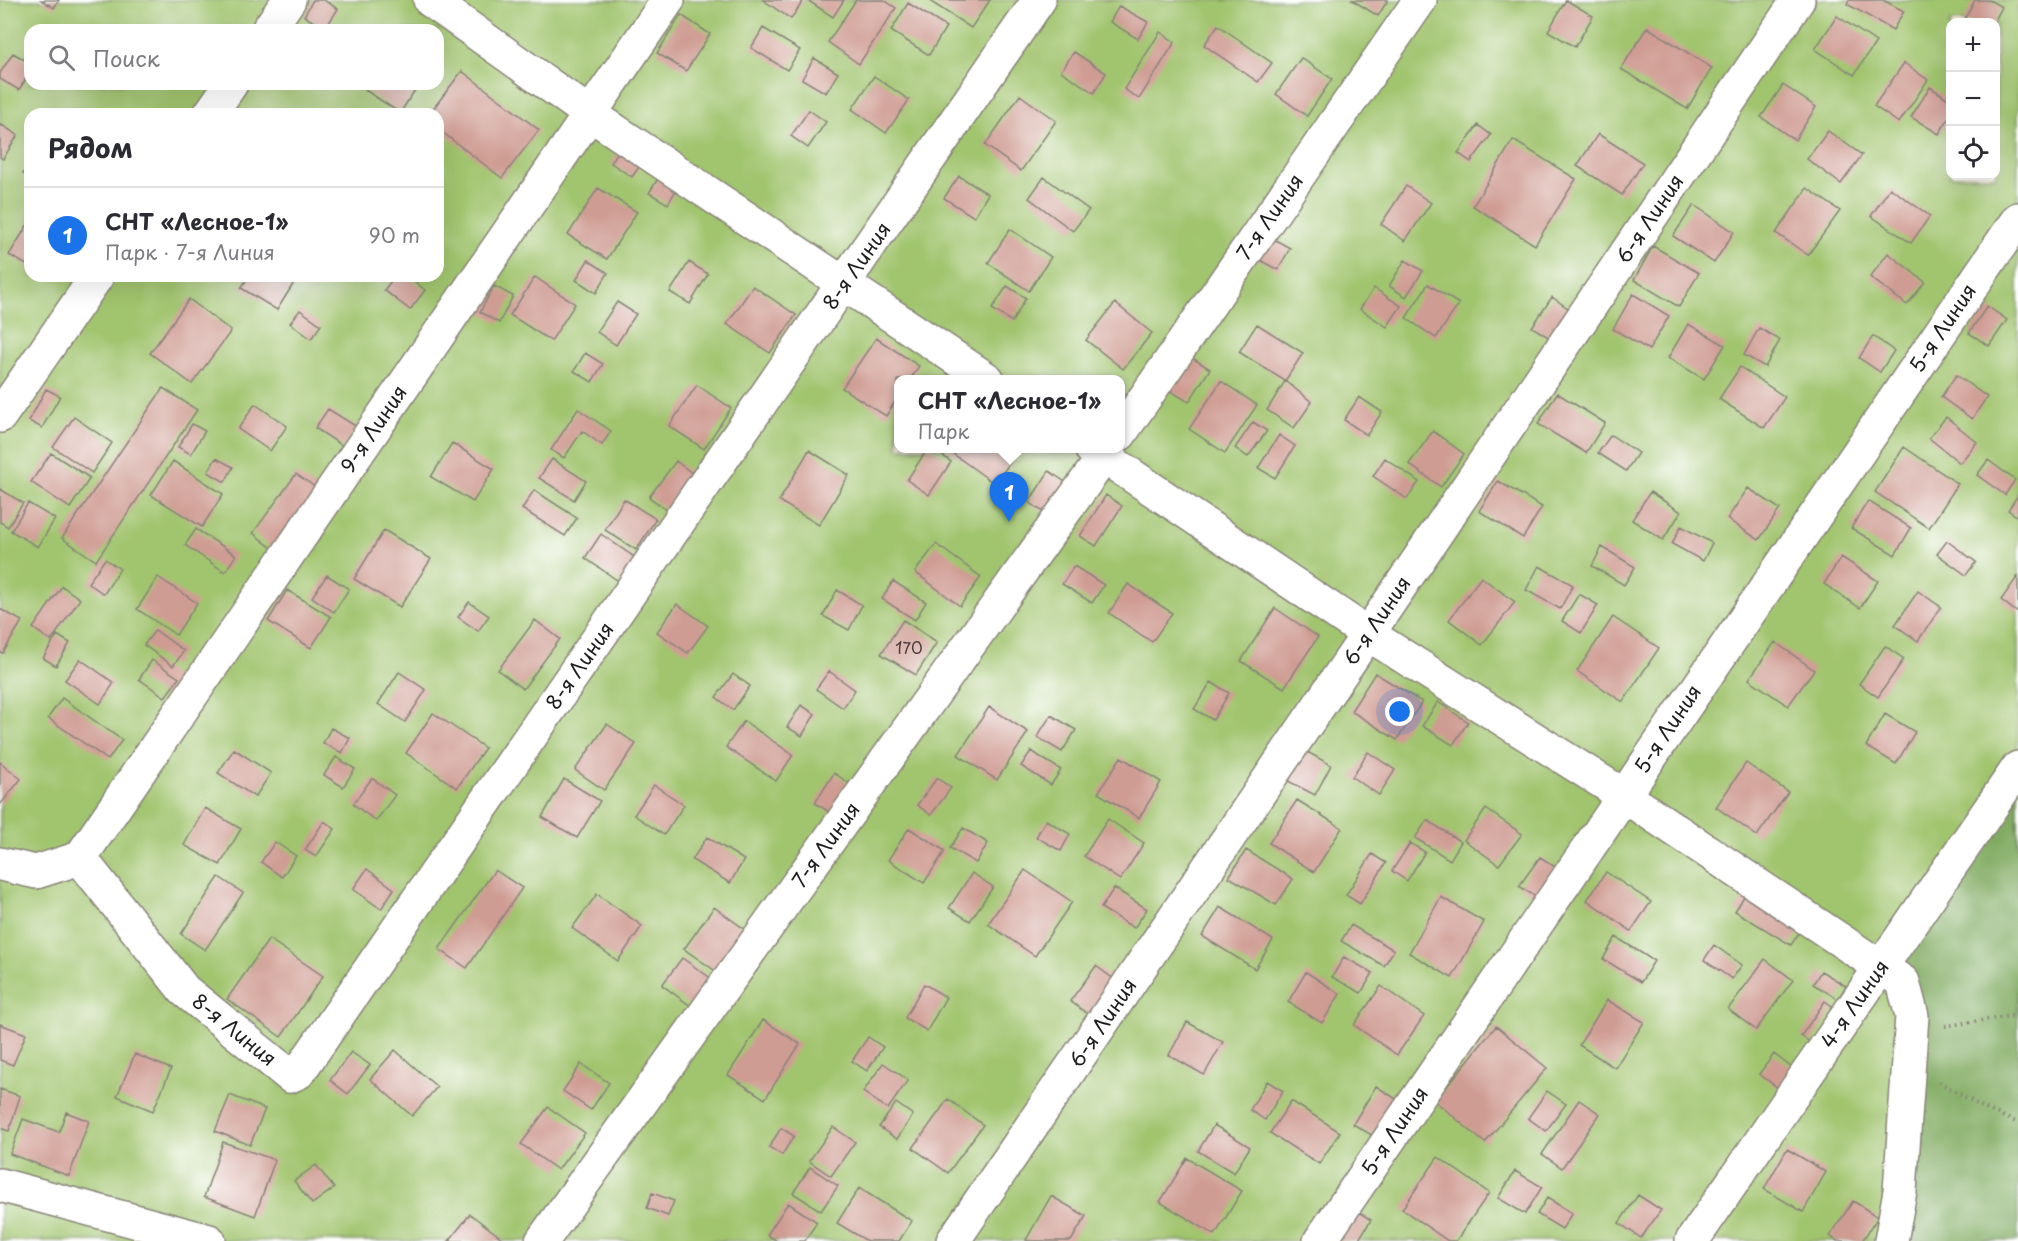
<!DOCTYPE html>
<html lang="ru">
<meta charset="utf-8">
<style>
body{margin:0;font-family:"Playpen Sans",sans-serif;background:#f2f2f3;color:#2b2b33}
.controls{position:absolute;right:18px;top:18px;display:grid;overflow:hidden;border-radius:12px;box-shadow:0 6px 24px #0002}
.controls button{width:54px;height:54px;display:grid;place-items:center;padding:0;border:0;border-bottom:2px solid #e1e1e2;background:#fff;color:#2b2b33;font:30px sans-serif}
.you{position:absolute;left:1400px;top:712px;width:21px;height:21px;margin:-15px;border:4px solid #fff;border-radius:50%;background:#1a73e8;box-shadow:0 0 0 9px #1a73e833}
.badge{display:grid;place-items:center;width:39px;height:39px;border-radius:50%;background:#1a73e8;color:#fff;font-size:20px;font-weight:700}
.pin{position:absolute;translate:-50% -50px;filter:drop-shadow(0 2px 3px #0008)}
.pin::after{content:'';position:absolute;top:32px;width:21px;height:18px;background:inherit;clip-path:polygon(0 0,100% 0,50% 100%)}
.popup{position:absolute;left:894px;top:375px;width:231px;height:78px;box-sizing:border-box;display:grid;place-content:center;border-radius:12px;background:#fff;filter:drop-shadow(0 2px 4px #0005);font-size:20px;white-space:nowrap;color:#7c7c81}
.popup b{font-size:22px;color:#2b2b33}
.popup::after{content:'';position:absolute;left:50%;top:100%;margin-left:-12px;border:12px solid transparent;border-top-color:#fff}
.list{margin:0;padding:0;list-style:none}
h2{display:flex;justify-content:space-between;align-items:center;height:78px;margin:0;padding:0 24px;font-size:26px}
h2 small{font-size:20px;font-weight:400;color:#7c7c81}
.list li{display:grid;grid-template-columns:39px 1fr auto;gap:18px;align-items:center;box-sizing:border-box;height:96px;padding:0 24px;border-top:2px solid #e1e1e2}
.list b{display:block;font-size:22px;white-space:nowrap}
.list p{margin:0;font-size:20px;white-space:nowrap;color:#7c7c81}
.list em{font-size:20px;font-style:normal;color:#7c7c81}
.icon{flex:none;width:33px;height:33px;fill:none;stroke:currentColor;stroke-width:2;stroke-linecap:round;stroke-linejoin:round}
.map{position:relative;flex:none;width:2018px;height:1241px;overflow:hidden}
.search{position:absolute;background:#fff;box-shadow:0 6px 24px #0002;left:24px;top:24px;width:420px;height:66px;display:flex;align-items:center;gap:15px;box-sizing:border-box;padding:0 21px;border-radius:18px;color:#7c7c81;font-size:22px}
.panel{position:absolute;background:#fff;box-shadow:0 6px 24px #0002;left:24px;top:108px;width:420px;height:174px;border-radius:18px}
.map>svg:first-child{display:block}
</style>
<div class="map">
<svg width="2018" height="1241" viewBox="0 0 2018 1241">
<rect width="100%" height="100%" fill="#fff"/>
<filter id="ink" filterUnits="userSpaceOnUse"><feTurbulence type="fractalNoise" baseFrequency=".0167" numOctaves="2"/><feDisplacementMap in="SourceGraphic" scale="12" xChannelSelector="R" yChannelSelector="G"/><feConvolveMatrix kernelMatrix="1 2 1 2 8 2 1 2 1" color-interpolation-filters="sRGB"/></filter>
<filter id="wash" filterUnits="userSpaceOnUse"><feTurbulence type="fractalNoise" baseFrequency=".008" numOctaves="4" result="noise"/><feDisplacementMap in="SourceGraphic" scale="24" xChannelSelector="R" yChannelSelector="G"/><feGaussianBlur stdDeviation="1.35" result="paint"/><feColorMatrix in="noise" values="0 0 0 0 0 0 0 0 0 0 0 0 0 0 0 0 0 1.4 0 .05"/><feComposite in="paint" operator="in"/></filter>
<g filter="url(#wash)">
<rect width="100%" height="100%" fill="#f3ead4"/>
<path fill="#a1c46e" stroke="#5e7045" stroke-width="1.5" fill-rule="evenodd" d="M0,0H2018V768L1903,982L1891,1241H0ZM1950,22H1996V176H1950ZM30,30H438V84H30ZM30,114H438V276H30ZM898,380H1120V448H898Z"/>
<path fill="#80aa61" stroke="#4e633e" stroke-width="1.5" d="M2018,768V1241H1891L1912,1016L1881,967Z"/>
<g id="blocks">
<path fill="#cf9c93" d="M41,0H59L54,8Z
M313,0H324L338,9L325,29L304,16Z
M763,0H804L791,19Z
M807,0H844L833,17Z
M856,0H884L896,8L859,64L828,42Z
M932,0H990L971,28L931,2Z
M1352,0H1388L1378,16Z
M1566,0L1593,16L1575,47L1548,31Z
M1849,0H1883L1904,11L1893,30L1847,4Z
M1975,0H1989L2002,7L1994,22H1963Z
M908,3L946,27L929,55L891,31Z
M1119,6L1148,22L1138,39L1110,22Z
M681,15L710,34L686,71L657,53Z
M1837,16L1876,42L1854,75L1815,49Z
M1218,25L1272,63L1258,82L1204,45Z
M1647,27L1712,68L1687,109L1621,69Z
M763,28L800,50L787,70L751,48Z
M1160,32L1175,42L1139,99L1124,89Z
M1074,52L1106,73L1094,93L1061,71Z
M13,53L30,63V72L19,90L0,79V73Z
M814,58L838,73L826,93L802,79Z
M1301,58L1332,79L1307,116L1276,94Z
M1904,63L1928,80L1899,123L1874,106Z
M462,71L539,130L502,178L438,129V114H429Z
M874,76L909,100L886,133L852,109Z
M356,84H419L400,113Z
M1783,85L1816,107L1795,140L1761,117Z
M1930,87L1950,100V116L1939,134L1911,117Z
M1020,95L1056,121L1021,171L985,145Z
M809,110L826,122L808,148L791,136Z
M0,124L18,135L3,159L0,157Z
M1478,125L1491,135L1471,162L1458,153Z
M1828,131L1862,155L1841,184L1807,159Z
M1598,134L1643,163L1622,195L1577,166Z
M1513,140L1576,179L1535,245L1473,206Z
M622,145L644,160L632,177L611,163Z
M30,161V178L23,174Z
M662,172L680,183L668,204L649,193Z
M959,176L988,194L974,217L944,198Z
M1044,177L1089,210L1073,231L1029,198Z
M1406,186L1431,203L1405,241L1381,224Z
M598,188L637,212L607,259L568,235Z
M1807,188L1840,211L1808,255L1776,233Z
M1890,188L1930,216L1911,243L1871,216Z
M1694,205L1734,232L1714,263L1673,236Z
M30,221V267L9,255Z
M1010,229L1051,257L1029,291L988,263Z
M1268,236L1290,248L1278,270L1256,258Z
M1653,246L1699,273L1679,307L1634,280Z
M1888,253L1925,282L1907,305L1870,277Z
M588,260L608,273L596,293L576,280Z
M1405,260L1423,271L1406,297L1389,286Z
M689,262L708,274L690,304L670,292Z
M249,276H293L297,278L277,310L241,288Z
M395,276H408L425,290L410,310L384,290Z
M535,277L575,304L551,341L510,315Z
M1428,284L1459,304L1436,338L1406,318Z
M494,286L513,296L499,323L480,312Z
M753,286L796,315L770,353L727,324Z
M1007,286L1026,298L1012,322L992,309Z
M1374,288L1401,306L1387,327L1360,309Z
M1633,294L1669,316L1649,350L1613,329Z
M1552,297L1569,309L1550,338L1532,327Z
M189,299L231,331L192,384L150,353Z
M617,302L636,314L616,345L597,332Z
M1115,303L1152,333L1123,369L1086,340Z
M1987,306L2007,320L1989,346L1969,333Z
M300,310L321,325L311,339L290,323Z
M1257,324L1303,353L1285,381L1239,352Z
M1688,324L1725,345L1704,379L1668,358Z
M1759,328L1780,340L1765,367L1744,355Z
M1873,336L1894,351L1880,372L1859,358Z
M876,338L919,366L910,380H898V397L886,416L842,388Z
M585,353L603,364L592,382L574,371Z
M1189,356L1210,369L1189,402L1167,389Z
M1740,367L1785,397L1764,428L1719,399Z
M1956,375L1987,397L1972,419L1941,397Z
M1221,381L1257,405L1225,453L1189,429Z
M1285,381L1312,402L1294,428L1267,410Z
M697,385L731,408L704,449L669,426Z
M163,388L197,410L96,561L62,538Z
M46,389L60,396L42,428L29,421Z
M1557,393L1605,423L1586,453L1538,424Z
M1359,397L1382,412L1367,435L1344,420Z
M255,404L287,426L270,451L238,429Z
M328,409L357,427L344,447L315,428Z
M578,409L611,431L602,445L582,431L564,458L551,450Z
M74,417L112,443L92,473L53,447Z
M1946,417L1977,442L1960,463L1929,438Z
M1253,422L1267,431L1248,457L1235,448Z
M192,424L205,431L191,454L178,447Z
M1433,431L1464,454L1441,487L1409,464Z
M1279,435L1295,446L1275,478L1258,468Z
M1611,435L1638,453L1626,471L1598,453Z
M452,443L494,469L473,502L431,477Z
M1904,447L1958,484L1929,528L1875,492Z
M928,448H932L951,462L929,495L907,480Z
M945,448H1020L995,484Z
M809,450L849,475L819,525L779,501Z
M51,453L90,478L70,508L31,482Z
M216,458L233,467L225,482L208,472Z
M1385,458L1419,482L1407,499L1373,476Z
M552,459L586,481L574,500L539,478Z
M1988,460L2015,480L2005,495L1977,475Z
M173,461L223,494L202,527L151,495Z
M676,461L697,477L671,513L649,497Z
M1049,471L1071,486L1051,517L1029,502Z
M296,474L321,491L277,552L253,533Z
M1498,481L1542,507L1523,538L1479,511Z
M1748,488L1780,509L1759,540L1727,519Z
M0,489L23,503L8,527L0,522Z
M534,490L577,518L565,536L522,509Z
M1650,492L1681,512L1663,540L1632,520Z
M1106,495L1122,506L1096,546L1080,536Z
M2018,495V517L2008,510Z
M624,499L656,519L636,550L605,530Z
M1868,501L1911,528L1895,555L1851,528Z
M28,503L55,519L38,547L11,531Z
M1681,526L1712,543L1703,561L1672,544Z
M196,529L236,555L225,572L185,545Z
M384,530L431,559L400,607L354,579Z
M601,534L637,559L620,582L585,558Z
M1947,541L1976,562L1966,575L1937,554Z
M936,544L981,577L960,606L915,572Z
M1602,547L1635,567L1624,585L1592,566Z
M1841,557L1878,581L1860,608L1824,584Z
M105,559L120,569L104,594L88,583Z
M1074,566L1104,585L1092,603L1062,584Z
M1539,566L1573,585L1560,609L1526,590Z
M327,575L349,589L334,612L312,597Z
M2018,576V613L2001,600Z
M158,577L197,603L176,635L137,609Z
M1481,577L1515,602L1482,645L1449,620Z
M893,581L926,602L915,620L882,599Z
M1128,584L1172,613L1152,642L1109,613Z
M62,586L80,599L51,641L33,628Z
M287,590L331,617L311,648L268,621Z
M837,590L862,605L849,630L823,616Z
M1918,591L1941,607L1918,641L1895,625Z
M1579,594L1598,605L1581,633L1562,621Z
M469,602L489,616L478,631L458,617Z
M677,604L708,626L688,653L657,632Z
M1275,608L1318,637L1284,688L1241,661Z
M0,609L22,621L3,653L0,652Z
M1613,617L1659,648L1623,702L1577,671Z
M535,620L560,639L523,689L498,670Z
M903,620L937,642L916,675L881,654Z
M155,630L184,651L173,666L144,645Z
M57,635L70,643L56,666L43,658Z
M1775,642L1814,670L1788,706L1749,679Z
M1885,646L1904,659L1878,697L1859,684Z
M80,659L114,683L100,704L65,680Z
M152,660L179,678L165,697L139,679Z
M829,671L855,690L843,708L816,689Z
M399,672L426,690L405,722L378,704Z
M1375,673L1422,702L1397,740L1351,711Z
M733,674L750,686L733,710L716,697Z
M1211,682L1229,693L1213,720L1194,709Z
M62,698L122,740L108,760L48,718Z
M1438,702L1468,722L1453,745L1422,726Z
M801,705L815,714L802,736L787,727Z
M989,707L1028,732L997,780L958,755Z
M433,713L485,748L457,788L406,753Z
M1885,714L1915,732L1896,764L1866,746Z
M1051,715L1076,730L1062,752L1037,737Z
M744,721L793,755L776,781L726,747Z
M607,724L636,744L604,790L575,770Z
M331,728L350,738L342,753L323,743Z
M234,749L271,773L255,797L218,773Z
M1302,749L1331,765L1315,795L1286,780Z
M1031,751L1061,770L1051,785L1021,766Z
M1368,752L1395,770L1379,795L1352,777Z
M336,757L355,769L343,787L324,775Z
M1121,757L1161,782L1139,818L1098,793Z
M0,762L21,779L0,805Z
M1746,763L1788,792L1757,836L1716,807Z
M834,773L853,786L834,815L815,803Z
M372,778L395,795L376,821L353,804Z
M937,778L951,788L931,815L917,805Z
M564,779L600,801L577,838L542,817Z
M654,785L684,805L664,835L634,815Z
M1297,800L1342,828L1314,872L1269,843Z
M205,808L241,829L220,865L184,845Z
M1486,809L1522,834L1499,865L1464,840Z
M1108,819L1144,843L1120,880L1084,856Z
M1046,820L1070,834L1061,851L1036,837Z
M1427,820L1461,842L1450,860L1415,838Z
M324,821L335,829L316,857L305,850Z
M909,828L945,851L924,883L888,860Z
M963,828L988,843L976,863L950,848Z
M707,837L744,860L730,883L692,860Z
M275,842L296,856L282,877L261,862Z
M1410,843L1425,852L1407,881L1392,871Z
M1246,850L1293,879L1276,905L1229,877Z
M1372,854L1386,863L1360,904L1346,895Z
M1540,857L1557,868L1536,897L1519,886Z
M367,869L394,889L381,909L353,889Z
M495,870L522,888L467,968L439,949Z
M1025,870L1072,902L1035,956L988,924Z
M1606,872L1651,902L1631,931L1587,900Z
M972,873L993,887L970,921L949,908Z
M219,877L243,893L205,950L181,934Z
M1114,888L1147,909L1134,928L1101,908Z
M1746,893L1803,927L1791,945L1735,911Z
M597,894L642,926L618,961L572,928Z
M1441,897L1484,922L1452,978L1409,953Z
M714,907L747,931L717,972L684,949Z
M1220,907L1273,940L1255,969L1202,936Z
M1351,925L1394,950L1384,966L1341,941Z
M1616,937L1654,961L1641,982L1603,959Z
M269,939L323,976L281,1037L227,999Z
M1714,945L1742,965L1732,979L1704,960Z
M1344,957L1373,973L1361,993L1332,977Z
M682,958L719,984L699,1012L662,985Z
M1765,959L1793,980L1756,1030L1728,1009Z
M1096,966L1115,980L1089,1015L1070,1001Z
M1821,971L1846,986L1838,999L1813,984Z
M1306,972L1340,994L1322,1023L1288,1002Z
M924,984L946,997L927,1031L905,1018Z
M1381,986L1424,1016L1397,1055L1354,1025Z
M1607,1000L1644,1022L1615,1068L1579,1045Z
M1825,1001L1835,1008L1811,1043L1801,1036Z
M763,1020L800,1044L765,1099L728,1075Z
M1187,1022L1223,1042L1204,1075L1169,1055Z
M0,1024L26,1034L13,1065L0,1060Z
M1496,1026L1547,1068L1485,1143L1435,1101Z
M868,1037L883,1047L867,1071L852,1061Z
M395,1050L437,1087L412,1116L370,1079Z
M351,1052L370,1065L348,1094L330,1080Z
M135,1054L171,1069L153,1111L117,1096Z
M1774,1054L1796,1071L1781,1090L1759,1074Z
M883,1063L908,1080L888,1109L863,1092Z
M581,1064L609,1083L591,1110L563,1091Z
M1267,1081L1283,1091L1265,1120L1250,1110Z
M1376,1086L1401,1102L1378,1139L1353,1124Z
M0,1089L20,1096L9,1131L0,1128Z
M1547,1091L1566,1104L1546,1131L1528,1118Z
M230,1095L265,1109L250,1145L215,1131Z
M948,1099L983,1125L948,1173L913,1148Z
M1579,1100L1600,1114L1562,1168L1542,1154Z
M1291,1101L1340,1132L1319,1164L1270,1133Z
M896,1103L913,1115L897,1139L879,1127Z
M548,1107L585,1133L558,1170L521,1144Z
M66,1112L89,1121L69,1176L10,1154L23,1119L59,1132Z
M1214,1125L1250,1147L1234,1173L1198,1151Z
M833,1127L855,1142L831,1176L809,1161Z
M781,1128L794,1136L782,1155L769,1147Z
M223,1142L275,1160L255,1216L204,1197Z
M1787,1149L1826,1172L1803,1212L1764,1189Z
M1438,1157L1489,1193L1456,1241H1448L1402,1209Z
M1187,1158L1242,1191L1215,1235L1160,1202Z
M316,1165L334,1188L312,1204L294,1181Z
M810,1167L838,1186L821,1211L793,1193Z
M1515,1171L1542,1187L1525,1214L1498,1198Z
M859,1188L912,1221L899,1241H867L837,1223Z
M652,1193L674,1201L668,1216L647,1208Z
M1638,1195L1661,1210L1641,1238L1619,1223Z
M1051,1196L1086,1216L1071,1241H1028L1026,1240Z
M1547,1198L1572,1213L1562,1229L1537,1214Z
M1853,1201L1878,1217L1862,1241H1837L1830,1236Z
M788,1203L817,1222L805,1241H777L767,1235Z
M1357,1211L1371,1220L1358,1241H1339Z
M470,1214L503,1239L502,1241H449Z"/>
</g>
</g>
<g filter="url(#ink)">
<use href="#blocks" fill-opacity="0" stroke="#888378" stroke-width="1.5"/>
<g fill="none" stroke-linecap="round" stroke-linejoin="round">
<defs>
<path id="street" d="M430,0L590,114L988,380
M268,30L289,0
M210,114L231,84
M0,416L97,276
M1120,434L1420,0
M1091,448L1368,634L1623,795L1903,982L1912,1016L1900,1191L1891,1241
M80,858L184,990L290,1076L299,1072L1039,0
M80,858L668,0
M0,864L36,872L80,858
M0,1185L209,1241
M542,1241L1110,448
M953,1241L1368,634L1798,0
M1320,1241L2018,219
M1692,1241L2018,768"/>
</defs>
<use href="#street" stroke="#888378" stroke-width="36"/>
<path stroke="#888378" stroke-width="4" stroke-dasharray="1.5 4.5" stroke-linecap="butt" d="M1945,1026L2018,1015
M1939,1082L1984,1108L2018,1123"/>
<use href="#street" stroke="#fff" stroke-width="33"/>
</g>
</g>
<g text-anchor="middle" stroke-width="5" stroke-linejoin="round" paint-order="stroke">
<g font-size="16" fill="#493c3a">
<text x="909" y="654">170</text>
</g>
<g font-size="20" fill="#1c1c1c" stroke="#fff">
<text transform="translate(1270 217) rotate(-55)" y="7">7-я Линия</text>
<text transform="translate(1650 219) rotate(-56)" y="7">6-я Линия</text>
<text transform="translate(857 266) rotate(-55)" y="7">8-я Линия</text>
<text transform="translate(1943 328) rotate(-56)" y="7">5-я Линия</text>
<text transform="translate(374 429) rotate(-56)" y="7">9-я Линия</text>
<text transform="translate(1377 621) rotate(-56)" y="7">6-я Линия</text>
<text transform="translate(580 666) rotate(-55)" y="7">8-я Линия</text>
<text transform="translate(1668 729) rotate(-56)" y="7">5-я Линия</text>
<text transform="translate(826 845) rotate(-54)" y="7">7-я Линия</text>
<text transform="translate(1855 1004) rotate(-55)" y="7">4-я Линия</text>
<text transform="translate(1103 1023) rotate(-56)" y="7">6-я Линия</text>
<text transform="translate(234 1030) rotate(39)" y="7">8-я Линия</text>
<text transform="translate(1395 1131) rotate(-56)" y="7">5-я Линия</text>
</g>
</g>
</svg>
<div class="controls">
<button>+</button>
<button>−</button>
<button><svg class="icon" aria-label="locate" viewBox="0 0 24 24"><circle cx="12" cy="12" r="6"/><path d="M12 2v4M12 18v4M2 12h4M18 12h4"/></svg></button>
</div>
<div class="you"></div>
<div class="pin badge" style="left:1009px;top:522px">1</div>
<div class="popup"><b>СНТ «Лесное-1»</b>Парк</div>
<div class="search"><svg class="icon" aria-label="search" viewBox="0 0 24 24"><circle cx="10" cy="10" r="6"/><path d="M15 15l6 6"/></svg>Поиск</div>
<section class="panel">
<h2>Рядом<small></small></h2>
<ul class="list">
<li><span class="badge">1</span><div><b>СНТ «Лесное-1»</b><p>Парк · 7-я Линия</p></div><em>90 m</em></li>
</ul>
</section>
</div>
